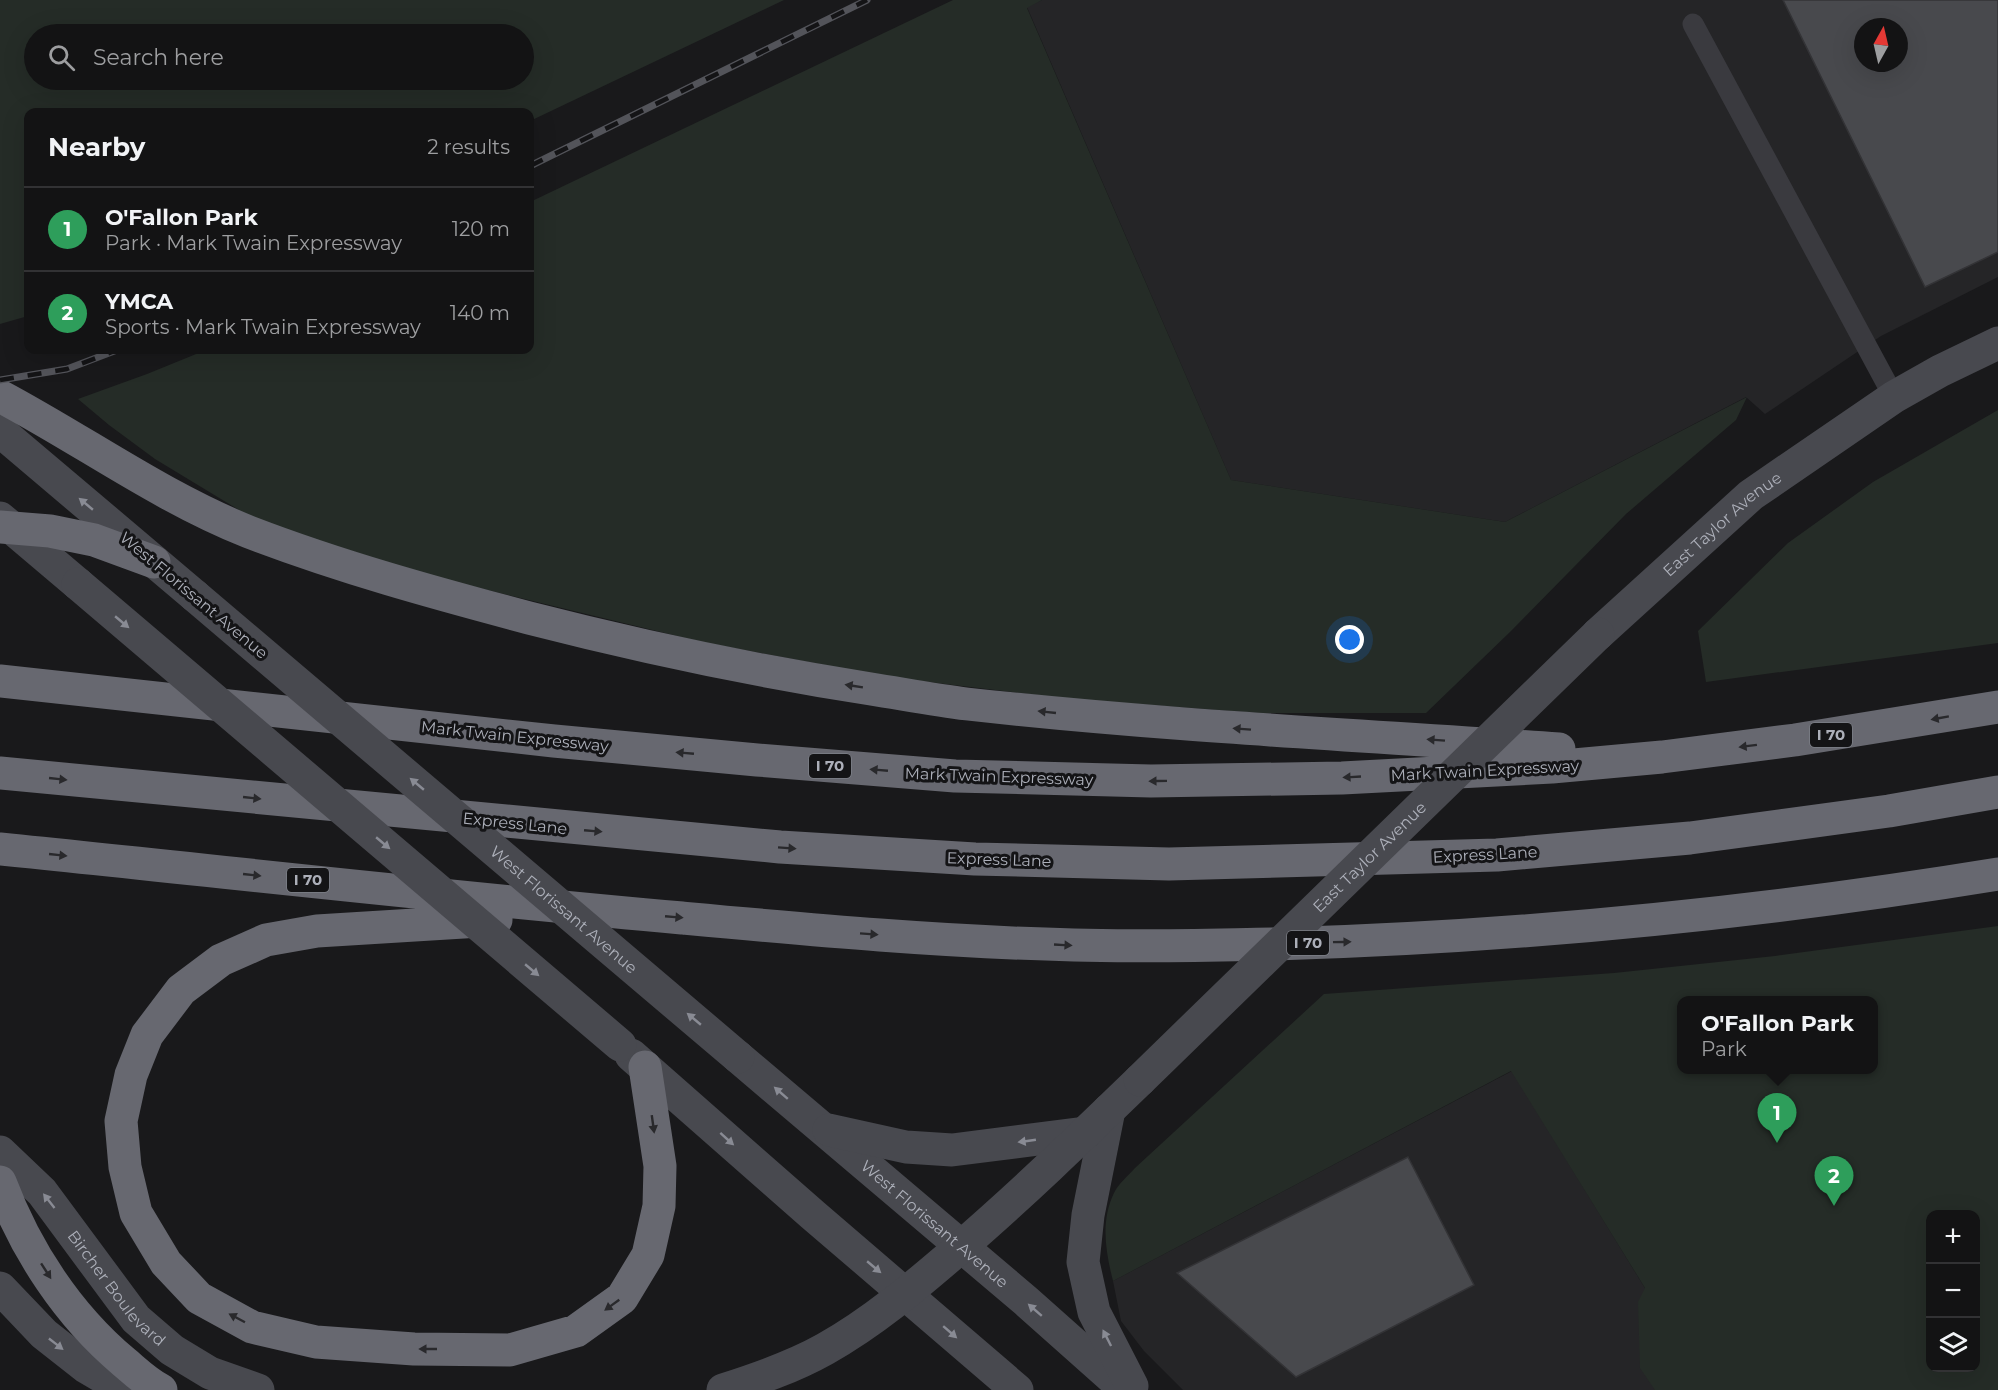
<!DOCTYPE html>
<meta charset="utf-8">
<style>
body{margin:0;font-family:Montserrat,sans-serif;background:#1c1c1d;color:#f1f3f6}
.controls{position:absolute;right:18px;bottom:18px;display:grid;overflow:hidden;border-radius:12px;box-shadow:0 6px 24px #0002}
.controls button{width:54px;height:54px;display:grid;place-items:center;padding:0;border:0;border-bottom:2px solid #323234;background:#131314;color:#f1f3f6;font:30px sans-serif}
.compass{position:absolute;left:1854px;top:18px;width:54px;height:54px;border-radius:50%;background:#131314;box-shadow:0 6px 24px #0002;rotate:8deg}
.you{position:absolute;left:1350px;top:640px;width:21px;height:21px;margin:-15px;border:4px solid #fff;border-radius:50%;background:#1a73e8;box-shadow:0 0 0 9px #1a73e833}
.badge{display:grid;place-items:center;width:39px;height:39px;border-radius:50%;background:#0f766e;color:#fff;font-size:20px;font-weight:700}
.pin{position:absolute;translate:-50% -50px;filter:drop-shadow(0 2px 3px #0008)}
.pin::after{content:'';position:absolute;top:32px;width:21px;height:18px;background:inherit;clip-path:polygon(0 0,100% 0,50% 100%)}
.popup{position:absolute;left:1677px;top:996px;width:201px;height:78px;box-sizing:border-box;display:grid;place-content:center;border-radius:12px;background:#131314;filter:drop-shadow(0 2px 4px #0005);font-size:20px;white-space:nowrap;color:#9d9ea0}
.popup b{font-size:22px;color:#f1f3f6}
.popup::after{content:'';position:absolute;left:50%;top:100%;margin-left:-12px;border:12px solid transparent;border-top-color:#131314}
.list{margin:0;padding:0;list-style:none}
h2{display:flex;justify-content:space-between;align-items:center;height:78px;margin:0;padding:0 24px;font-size:26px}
h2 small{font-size:20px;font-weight:400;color:#9d9ea0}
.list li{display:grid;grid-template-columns:39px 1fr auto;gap:18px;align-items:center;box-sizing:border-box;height:84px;padding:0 24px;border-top:2px solid #323234}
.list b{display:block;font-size:22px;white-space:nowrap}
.list p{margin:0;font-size:20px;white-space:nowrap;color:#9d9ea0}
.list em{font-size:20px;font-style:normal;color:#9d9ea0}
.icon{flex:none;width:33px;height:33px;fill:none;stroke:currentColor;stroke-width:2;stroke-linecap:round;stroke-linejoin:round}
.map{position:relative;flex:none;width:1998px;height:1390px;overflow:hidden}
.search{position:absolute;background:#131314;box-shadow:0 6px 24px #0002;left:24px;top:24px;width:510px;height:66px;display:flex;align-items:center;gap:15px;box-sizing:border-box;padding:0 21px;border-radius:33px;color:#9d9ea0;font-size:22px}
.panel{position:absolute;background:#131314;box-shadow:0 6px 24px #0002;left:24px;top:108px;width:510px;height:246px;border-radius:12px}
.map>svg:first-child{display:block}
</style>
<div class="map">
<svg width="1998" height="1390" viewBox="0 0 1998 1390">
<rect width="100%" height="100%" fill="#19191b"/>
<path fill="#252527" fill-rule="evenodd" d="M1042,0H1998V277L1881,336L1765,414L1746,397L1505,522L1231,480L1027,7ZM1863,27H1899V63H1863Z
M1512,1071L1700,1378L1676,1390H1183L1144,1351L1121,1321L1113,1281Z"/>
<path fill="#252c27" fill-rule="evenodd" d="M0,0H784L530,121V112H28V316L0,324ZM34,34H524V80H34Z
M953,0H1042L1027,8L1231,480L1505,522L1747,397L1736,420L1626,514L1510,632L1426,713H1258L1070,699L887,677L702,642L434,577L298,534L249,516L155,459L109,425L78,399L147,374L206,350H530V202Z
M1998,410V643L1706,682L1698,631L1788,543L1873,482Z
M1998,926V1390H1655L1640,1368L1638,1302L1645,1288L1511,1071L1113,1281C1106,1253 1100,1222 1114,1193C1118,1184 1128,1176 1135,1168L1324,994L1614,973L1775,956ZM1681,1000H1873V1070H1681ZM1930,1214H1976V1368H1930Z"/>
<path fill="#48494d" stroke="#333336" stroke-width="1.5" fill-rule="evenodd" d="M1783,0H1998V252L1925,287ZM1863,27H1899V63H1863Z
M1408,1157L1474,1285L1296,1377L1177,1273Z"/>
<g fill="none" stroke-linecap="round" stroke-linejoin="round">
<path stroke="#3a3a3f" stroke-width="21" d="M1693,24L1894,397"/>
<g stroke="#48494f" stroke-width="33">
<path d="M0,431L195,596"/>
<path d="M0,518L78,584"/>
<path id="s1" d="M1598,634L1751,495L1894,397L1940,371L1998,343"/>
<path d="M631,1055L813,1215L1017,1390"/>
<path id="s2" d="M738,1057L1026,1301L1126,1390"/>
<path d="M1109,1110L1088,1215L1083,1262L1094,1312L1132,1386"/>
<path d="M829,1130L906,1147L952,1150L1085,1133"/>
<path id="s3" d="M0,1152L42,1192L136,1319L172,1350L210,1373L258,1390"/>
<path d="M0,1288L44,1334L86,1367L125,1390"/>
<path d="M723,1390C758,1379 793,1367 825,1349C873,1322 914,1287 956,1251C1020,1196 1080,1138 1140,1080"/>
</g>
<path stroke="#676870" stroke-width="33" d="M0,396C83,440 161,497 249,532C340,567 435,593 529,618C642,647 756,671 871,689C903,694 935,700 967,704C1164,726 1361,735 1559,749
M0,527L50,531L94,540L154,562
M0,681L554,741L757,760L955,776L1151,781L1342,778L1552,767L1662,757L1795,740L1998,707
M0,773L780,847L975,859L1169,864L1497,855L1690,838L1889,811L1998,792
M0,849C227,872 455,898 682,918C813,930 943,942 1074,945C1142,947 1209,945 1276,944C1519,937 1759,913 1998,874
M496,920L317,931L266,940L221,960L181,990L147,1035L131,1075L121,1121L125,1167L136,1213L166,1263L199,1298L252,1327L316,1342L414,1349L510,1350L576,1331L622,1298L648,1255L659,1206L660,1166L645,1067
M0,1182C26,1251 68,1315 124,1362C136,1372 147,1383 161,1390"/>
<defs>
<path id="rail" d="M530,166L867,0
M0,380L67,369L117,350"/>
</defs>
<use href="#rail" stroke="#53545a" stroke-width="7"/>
<use href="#rail" stroke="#141416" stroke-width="4.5" stroke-dasharray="14" stroke-linecap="butt"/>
<g stroke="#48494f" stroke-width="33">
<path d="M78,584L620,1045"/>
<path id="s4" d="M195,596L738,1057"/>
<path id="s5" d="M1140,1080L1598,634"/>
</g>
</g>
<defs><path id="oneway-solid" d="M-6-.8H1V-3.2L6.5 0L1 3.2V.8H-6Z" transform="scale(1.5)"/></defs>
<g fill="#898b94">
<use href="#oneway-solid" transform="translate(86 504) rotate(-140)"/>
<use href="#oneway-solid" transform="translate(122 622) rotate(40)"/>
<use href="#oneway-solid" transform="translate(417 784) rotate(-140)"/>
<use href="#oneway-solid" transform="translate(383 843) rotate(40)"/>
<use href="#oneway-solid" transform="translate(532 970) rotate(40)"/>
<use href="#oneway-solid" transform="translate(694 1019) rotate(-140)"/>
<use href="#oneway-solid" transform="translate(781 1093) rotate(-139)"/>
<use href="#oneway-solid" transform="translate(727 1139) rotate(42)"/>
<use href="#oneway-solid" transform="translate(1027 1141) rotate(172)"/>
<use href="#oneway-solid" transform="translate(49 1201) rotate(-128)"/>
<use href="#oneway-solid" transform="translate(874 1267) rotate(40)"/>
<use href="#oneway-solid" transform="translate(1035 1310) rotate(-139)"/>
<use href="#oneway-solid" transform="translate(950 1332) rotate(41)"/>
<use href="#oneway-solid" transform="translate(1107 1338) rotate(-117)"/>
<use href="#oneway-solid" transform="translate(56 1344) rotate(38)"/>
</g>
<g fill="#29292c">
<use href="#oneway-solid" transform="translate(854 686) rotate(-171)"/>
<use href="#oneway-solid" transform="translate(1047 712) rotate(-174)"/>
<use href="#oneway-solid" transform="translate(1940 718) rotate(170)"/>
<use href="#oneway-solid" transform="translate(1242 729) rotate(-176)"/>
<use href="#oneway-solid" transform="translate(1436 740) rotate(-176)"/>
<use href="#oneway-solid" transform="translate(1748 746) rotate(173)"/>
<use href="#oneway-solid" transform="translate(685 753) rotate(-175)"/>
<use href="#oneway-solid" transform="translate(879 770) rotate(-175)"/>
<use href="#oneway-solid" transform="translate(1352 777) rotate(177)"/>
<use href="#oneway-solid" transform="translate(58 779) rotate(6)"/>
<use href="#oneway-solid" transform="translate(1158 781) rotate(179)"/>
<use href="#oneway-solid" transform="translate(252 798) rotate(6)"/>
<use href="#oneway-solid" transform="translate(593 831) rotate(5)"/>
<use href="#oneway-solid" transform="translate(787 848) rotate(4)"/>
<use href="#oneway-solid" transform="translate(58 855) rotate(6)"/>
<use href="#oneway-solid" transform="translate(252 875) rotate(6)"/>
<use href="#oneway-solid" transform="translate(674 917) rotate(5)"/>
<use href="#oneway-solid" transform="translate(869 934) rotate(4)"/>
<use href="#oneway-solid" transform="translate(1342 942) rotate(-1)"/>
<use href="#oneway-solid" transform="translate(1063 945) rotate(3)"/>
<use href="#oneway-solid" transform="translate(653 1124) rotate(82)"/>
<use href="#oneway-solid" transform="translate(46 1271) rotate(57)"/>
<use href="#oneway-solid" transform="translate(612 1305) rotate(144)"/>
<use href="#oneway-solid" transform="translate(237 1318) rotate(-152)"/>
<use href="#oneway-solid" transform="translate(428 1349) rotate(-180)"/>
</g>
<g text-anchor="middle" stroke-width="6" stroke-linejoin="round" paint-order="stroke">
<g fill="#141416" stroke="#7e8088" stroke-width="1.5">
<rect x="1810" y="723" width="42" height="24" rx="4.5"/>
<rect x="809" y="754" width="42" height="24" rx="4.5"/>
<rect x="287" y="868" width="42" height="24" rx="4.5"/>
<rect x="1287" y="931" width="42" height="24" rx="4.5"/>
</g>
<g font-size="15" font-weight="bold" fill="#acafb9">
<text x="1831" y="740">I 70</text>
<text x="830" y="771">I 70</text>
<text x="308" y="885">I 70</text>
<text x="1308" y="948">I 70</text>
</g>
<g font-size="16" fill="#acafb9" stroke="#141416">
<text dy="6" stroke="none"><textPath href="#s1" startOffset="166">East Taylor Avenue</textPath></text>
<text transform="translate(194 595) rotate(40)" y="6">West Florissant Avenue</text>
<text transform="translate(515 736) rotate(6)" y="6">Mark Twain Expressway</text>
<text transform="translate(1485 770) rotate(-3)" y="6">Mark Twain Expressway</text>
<text transform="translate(999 776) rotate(2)" y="6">Mark Twain Expressway</text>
<text transform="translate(515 823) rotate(6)" y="6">Express Lane</text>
<text transform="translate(1485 854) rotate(-3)" y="6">Express Lane</text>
<text dy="6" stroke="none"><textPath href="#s5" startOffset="320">East Taylor Avenue</textPath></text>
<text transform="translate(999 859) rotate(2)" y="6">Express Lane</text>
<text dy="6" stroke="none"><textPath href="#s4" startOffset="484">West Florissant Avenue</textPath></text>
<text dy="6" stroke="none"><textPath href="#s2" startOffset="258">West Florissant Avenue</textPath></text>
<text dy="6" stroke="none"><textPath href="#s3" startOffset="180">Bircher Boulevard</textPath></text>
</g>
</g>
</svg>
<div class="controls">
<button>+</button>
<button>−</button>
<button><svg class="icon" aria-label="layers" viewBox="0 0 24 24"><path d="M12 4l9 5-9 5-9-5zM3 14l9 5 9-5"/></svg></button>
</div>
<svg class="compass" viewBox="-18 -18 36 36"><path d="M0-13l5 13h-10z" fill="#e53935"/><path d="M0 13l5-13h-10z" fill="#9d9ea0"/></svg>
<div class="you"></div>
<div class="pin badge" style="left:1777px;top:1143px;background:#2e9e5b">1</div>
<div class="popup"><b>O'Fallon Park</b>Park</div>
<div class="pin badge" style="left:1834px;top:1206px;background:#2e9e5b">2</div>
<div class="search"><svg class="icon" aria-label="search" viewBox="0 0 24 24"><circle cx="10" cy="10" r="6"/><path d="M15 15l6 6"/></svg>Search here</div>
<section class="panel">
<h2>Nearby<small>2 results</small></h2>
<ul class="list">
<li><span class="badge" style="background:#2e9e5b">1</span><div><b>O'Fallon Park</b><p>Park · Mark Twain Expressway</p></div><em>120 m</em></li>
<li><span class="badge" style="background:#2e9e5b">2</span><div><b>YMCA</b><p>Sports · Mark Twain Expressway</p></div><em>140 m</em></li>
</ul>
</section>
</div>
